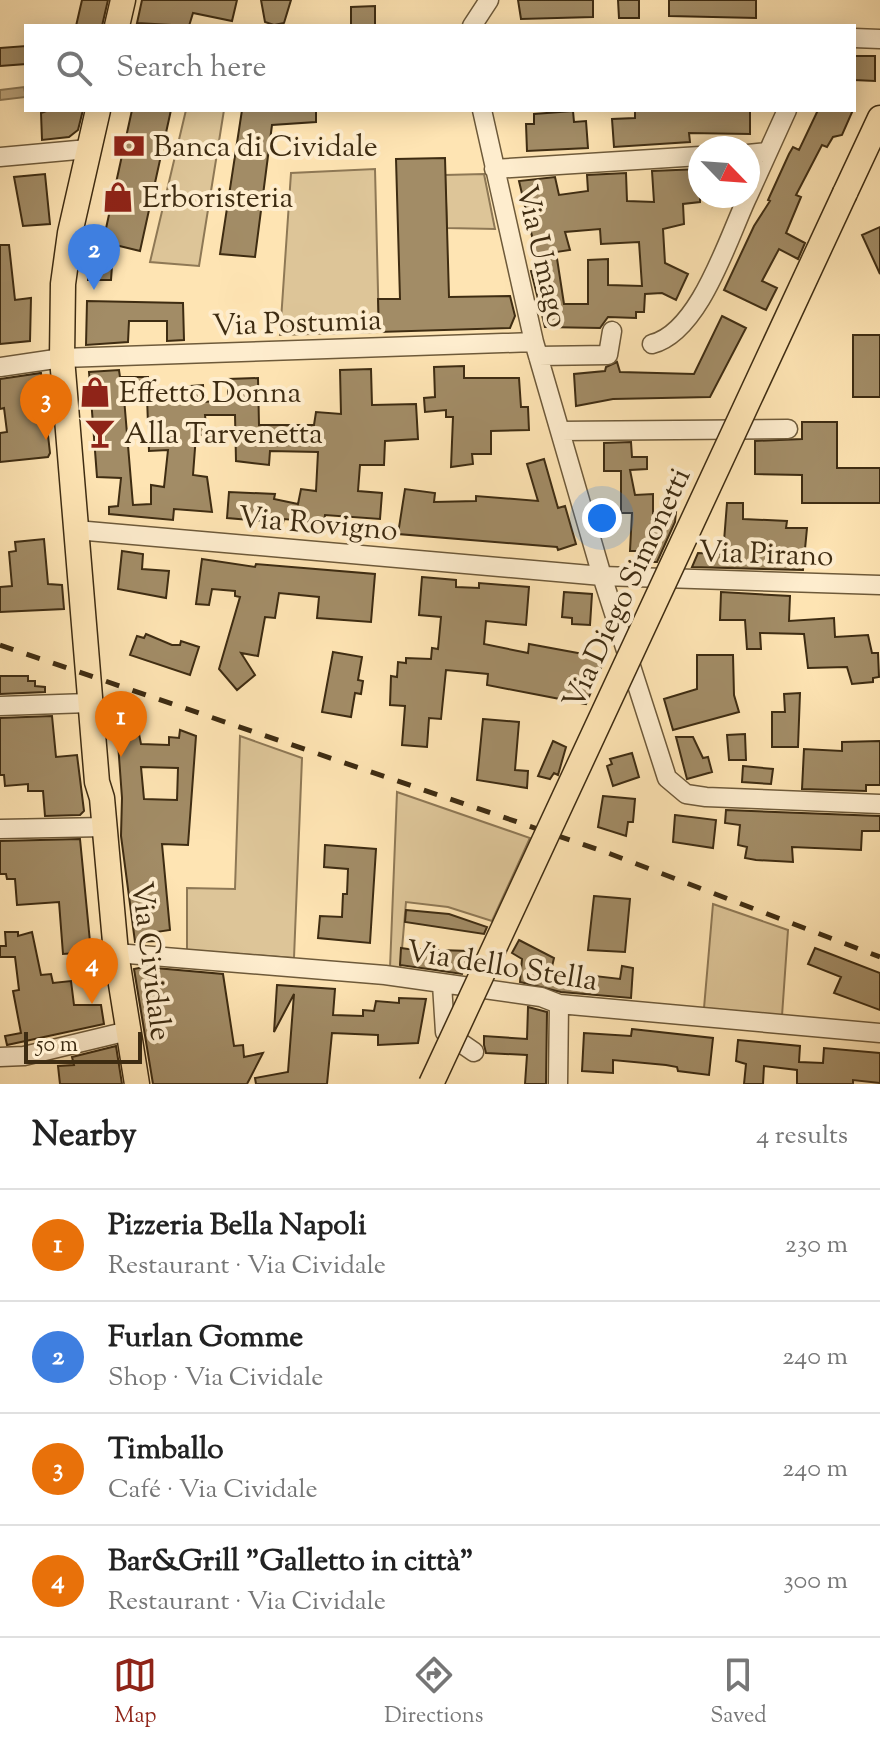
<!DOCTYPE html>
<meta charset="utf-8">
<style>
body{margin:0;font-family:"Sorts Mill Goudy",serif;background:#f6f6f6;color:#222}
.compass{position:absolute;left:688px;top:136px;width:72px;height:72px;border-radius:50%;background:#fff;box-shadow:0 4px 20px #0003;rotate:115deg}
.scale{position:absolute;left:24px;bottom:20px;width:118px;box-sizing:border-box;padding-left:8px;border:4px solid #3e2c12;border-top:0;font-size:22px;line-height:28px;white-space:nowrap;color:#3e2c12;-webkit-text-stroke:6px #feedce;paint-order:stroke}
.you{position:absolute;left:602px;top:518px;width:28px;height:28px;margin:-20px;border:6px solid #fff;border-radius:50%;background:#1a73e8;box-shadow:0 0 0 12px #1a73e833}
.badge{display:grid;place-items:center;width:52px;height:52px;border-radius:50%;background:#8f2418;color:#fff;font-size:26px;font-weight:700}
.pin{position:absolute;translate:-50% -66px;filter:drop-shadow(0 2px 4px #0008)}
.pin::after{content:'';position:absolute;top:42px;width:28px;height:24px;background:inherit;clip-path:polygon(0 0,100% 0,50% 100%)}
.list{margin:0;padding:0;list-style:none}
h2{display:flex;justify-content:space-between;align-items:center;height:104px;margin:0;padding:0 32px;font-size:34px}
h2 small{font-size:26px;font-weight:400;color:#767676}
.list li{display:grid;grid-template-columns:52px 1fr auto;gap:24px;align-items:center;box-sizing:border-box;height:112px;padding:0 32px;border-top:2px solid #e0e0e0}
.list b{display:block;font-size:30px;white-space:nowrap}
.list p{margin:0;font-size:26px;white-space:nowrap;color:#767676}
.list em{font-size:26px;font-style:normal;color:#767676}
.icon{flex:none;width:44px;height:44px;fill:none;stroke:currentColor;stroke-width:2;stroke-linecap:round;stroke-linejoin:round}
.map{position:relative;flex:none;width:880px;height:1084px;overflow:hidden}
.search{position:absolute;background:#fff;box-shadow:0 4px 20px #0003;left:24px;right:24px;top:24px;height:88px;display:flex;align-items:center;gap:20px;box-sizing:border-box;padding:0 28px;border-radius:0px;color:#767676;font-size:30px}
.sheet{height:552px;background:#fff}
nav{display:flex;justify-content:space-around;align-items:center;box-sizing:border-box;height:112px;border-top:2px solid #e0e0e0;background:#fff;font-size:22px;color:#767676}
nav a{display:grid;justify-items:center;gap:4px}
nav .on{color:#8f2418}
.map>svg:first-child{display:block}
</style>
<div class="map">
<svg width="880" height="1084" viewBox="0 0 880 1084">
<rect width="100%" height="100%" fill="#fee4b3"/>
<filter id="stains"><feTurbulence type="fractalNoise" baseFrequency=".0025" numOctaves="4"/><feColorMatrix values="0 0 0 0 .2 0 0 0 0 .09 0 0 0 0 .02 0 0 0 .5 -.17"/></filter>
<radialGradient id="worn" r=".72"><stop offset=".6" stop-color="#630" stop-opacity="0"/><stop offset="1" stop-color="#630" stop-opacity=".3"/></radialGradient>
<path fill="#ddc598" stroke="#8e7855" stroke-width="2" d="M186,110H224L199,266L150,262Z
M375,169L379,332L280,335L291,173Z
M484,174L495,229L447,228L445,175Z
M240,736L302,758L294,958L187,950V888L235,889Z
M397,792L530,838L492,921L448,907L406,902L400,972L390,968Z
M713,904L788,930L782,1016L704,1008Z"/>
<path fill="#bda57c" stroke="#8a7552" stroke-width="2" d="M24,87L26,97L0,100V90Z"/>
<path fill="#a28c66" stroke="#3e2c12" stroke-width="2" fill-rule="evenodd" d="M82,0H108L102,26H76Z
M142,0H237L232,21L193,13L189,26L137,23Z
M261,0H291L284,23L274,25L265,22Z
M518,0H593V17L521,19Z
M618,0H639V18H619Z
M669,0H756V18L669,16Z
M375,6V26H351V7Z
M26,46V64L0,66V48Z
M854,56H875V81L854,80Z
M49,110H83L78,130L69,137L42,140L41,113Z
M132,110H171L140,251L103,242Z
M242,110L316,111V122L272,125L255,257L220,254Z
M635,110H750V134L689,133L690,142L614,147L612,119L635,118Z
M818,110H853L842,135L833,137L827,147L822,145L796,195L801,197L786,233L805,243L798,259L779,249L762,281L777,288L766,310L724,290L754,226L770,201L768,200L789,154L793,147L799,150Z
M573,111L574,122L586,121L588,148L527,151L526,124H534V114Z
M445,158L449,297L510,296L515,316L510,328L379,332L378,299H400L396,159Z
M700,169V202L683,204L684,224L663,229L665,263L688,274L676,300L662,293L645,294L644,312H636V318L608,317L600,328L545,327L531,271L540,270L519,181L555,177L559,195L588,191L587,175L626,173L627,201L654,202L652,171ZM600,229L601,244L639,242L642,286L608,285V259L588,260V304H564L556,252L570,250L565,232Z
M45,174L50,224L23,226L14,177Z
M880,227V274L862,235Z
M0,245H9L15,300L31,298L30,341L0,344Z
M88,266H112L111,280H88Z
M87,301L183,303L184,340L167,341V321H129L128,342L86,345Z
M722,316L746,328L710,397L613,399L576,406L574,374L605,371L606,367L617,362L620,372L694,374Z
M853,335H880V397H853Z
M464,366V378H519L521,407H528L529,430L491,431V454H472L473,464L451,467L453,417H446V410L425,412L424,398L435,397L434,367Z
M371,369L372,405L416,404L418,439L385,441L384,465H360L358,491L382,493L380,519L325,515L324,523L284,519L283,523L227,518L229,492L275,494L274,499L298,504L301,489L316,491L318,452L270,451L269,465L236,461L235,415H205L207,434L196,435L193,475L207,477L212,512L174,509L173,520L109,514V507L118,506L121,478L97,477L89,372L119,370L120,377H148V389L203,385L204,402L228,400V379L258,378L259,425H314L316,412L341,414L340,370ZM147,397L149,451L168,450L164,487L151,485V504L133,505L124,398Z
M41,373L50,453L48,457L0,462V433L7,432L4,408L0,409V379Z
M802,422H837V468H880V503H802V475L755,474V441L802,439Z
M631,442L632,457H647V469L630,470L635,495L653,494V513L676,512L675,522L657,562H642L641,551H630L632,513H621V471H604V443Z
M544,459L558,508L565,506L576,544L558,550L557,547L398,534L405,489L435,493L434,502L476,501V496L538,501L527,464Z
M727,503H743V519L787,521L786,528H807L803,570L692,567L698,553L723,554Z
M44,539L48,584L62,585L64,609L0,612V587L12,586L9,552L16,551L15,542Z
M122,551L143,554L142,569L169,571L166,598L118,589Z
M202,559L255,567L256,564L375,574L371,622L317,618L319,597L279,593L275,618L265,617L258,656L241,653L255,675L237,690L219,669L240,597L235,596V591L212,589L209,605L196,604Z
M422,577L456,580V587L479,588V583L529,587L526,625L486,621L484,644L528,653L529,644L605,658L586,704L487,685L488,674L446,670L441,719L429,718L427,747L402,745L405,706L390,705L391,676L397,677L398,662L406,663V658L431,659L432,648L438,649L441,617L419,615Z
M564,592L592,594L590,625L572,624V618L562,617Z
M721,592L790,596L789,621L834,618L835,637L868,635L872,653H878L879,677L873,678V682L852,684L847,667L808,668L804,634L760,633L761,649H747L745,620H720Z
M146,634L172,645H180L181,641L199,647L190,675L130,655L137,636L144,638Z
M333,652L362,657L358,680L363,681L361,694L355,693L351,717L322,712Z
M697,655H733L734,695L739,712L673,730L664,699L697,689Z
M0,676H28V681H35V686L45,687V692L0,694Z
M800,693L798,747H772V712H785L784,694Z
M135,714L141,744L169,745V737L179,738L180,730L196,736L188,845L162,844L170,930L156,932L157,941L135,942L121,836L122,798L116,716ZM141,767L178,768L177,800L144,799Z
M52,716L56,757L77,755L84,811L80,815L45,816L43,791H28V784L5,786L4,775H0V718Z
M483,719L519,722L515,770L528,771L527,788L477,780Z
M745,734L746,760H729L727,735Z
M676,737H693L703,758L708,757L712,772L687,779Z
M553,741L566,747L558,775L554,773L550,779L538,776Z
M880,741V785H866V791L802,789L804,749L842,751V742Z
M632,753L639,777L613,786L607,766L612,764L610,759Z
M743,766L773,769L771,784L742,782Z
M603,796L635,799L633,822H628L626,836L598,827Z
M726,810L880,816V831H862L861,850L792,847L793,862L756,860L745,858L747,847L738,845L740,825L725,823Z
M675,815L716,820L713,848L673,842Z
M80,839L91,952L63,954L59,902L17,905L15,879H7L6,874H0V841Z
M325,845L376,849L370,943L318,938L320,916L342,917L343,894H347L348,869L324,867Z
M594,896L630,899L625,952L588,950Z
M406,910L449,914L487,927L484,934L405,922Z
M5,932H18V936L32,932L41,975L51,974L53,983L71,981L74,1005H101L104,1024L7,1045L5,1036L21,1033L13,991L19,990L15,957H0V946H6Z
M519,940L554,958L551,971L620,979L622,966L633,968L631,998L561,992L520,982L522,959L512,953Z
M401,948L408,949L469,951L462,974L400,965Z
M815,948L880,973V1010L834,993L841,977L808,964Z
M144,967L223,974L234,1046L243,1045L244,1057L263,1053L247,1084H153L134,969Z
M277,985L335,989L333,1015L363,1016V1010L374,1011L376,1001L399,1003V998L426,999L418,1043L378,1045V1035L332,1033L327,1084H256L255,1078L288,1072L294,994L274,1032Z
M528,1007L547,1012L546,1084H525L527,1055L486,1053L484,1045V1036L527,1039Z
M632,1029L713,1038L709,1075L678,1071L677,1067L666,1065L613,1060V1073L582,1071L584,1033L631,1036Z
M738,1040L800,1046L799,1062L823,1063L824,1048L880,1053V1083L853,1080V1084H797V1070L764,1066L763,1084H744L746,1064L736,1061Z
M116,1046L122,1084H60L58,1066L74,1065L72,1057Z"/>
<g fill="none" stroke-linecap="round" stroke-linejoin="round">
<defs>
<path id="minor" d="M472,26L489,0
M854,38L880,39
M482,110L534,342L602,576L667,778L686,794L706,797L880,804
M748,154L768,152
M0,157L88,149
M494,169L700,156
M748,196L787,110
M652,344C700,332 728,238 748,196
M538,356L608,355L612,331
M0,367L62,358L534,342
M560,431L788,429
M76,530L602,576L880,585
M0,706L89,703
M0,829L105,827
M116,953L385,975L541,997L559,1004L880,1033
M442,984L445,1032L474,1052
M0,1057L24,1056L128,1031
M558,1084L559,1004"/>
<path id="major" d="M117,26L123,0
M98,110L70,233L63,284L62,358L97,782L102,798L116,953L137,1084
M845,193L880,118"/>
</defs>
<use href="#minor" stroke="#6e5a3a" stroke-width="21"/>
<use href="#major" stroke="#3e2c12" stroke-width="27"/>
<use href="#minor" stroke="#feedce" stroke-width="18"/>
<use href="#major" stroke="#fee4b3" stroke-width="24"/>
<path stroke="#3e2c12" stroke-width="5" stroke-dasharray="14 14" stroke-linecap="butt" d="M0,645L608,853L880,957"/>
<defs>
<path id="major-bridge" d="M431,1084L845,193"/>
</defs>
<use href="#major-bridge" stroke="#3e2c12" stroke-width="27" stroke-linecap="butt"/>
<use href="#major-bridge" stroke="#fee4b3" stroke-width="24"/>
</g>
<defs>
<symbol id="bank-bare" viewBox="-9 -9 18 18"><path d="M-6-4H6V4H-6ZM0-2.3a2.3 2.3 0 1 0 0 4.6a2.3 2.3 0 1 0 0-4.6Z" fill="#8f2418" stroke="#feedce" stroke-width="2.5" paint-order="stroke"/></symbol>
<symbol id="shop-bare" viewBox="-9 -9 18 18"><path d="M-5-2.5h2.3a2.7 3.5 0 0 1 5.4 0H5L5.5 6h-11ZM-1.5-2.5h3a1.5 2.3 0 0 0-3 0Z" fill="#8f2418" stroke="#feedce" stroke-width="2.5" paint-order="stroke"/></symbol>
<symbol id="bar-bare" viewBox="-9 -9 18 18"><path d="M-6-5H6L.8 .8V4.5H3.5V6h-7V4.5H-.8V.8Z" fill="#8f2418" stroke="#feedce" stroke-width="2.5" paint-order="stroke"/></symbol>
</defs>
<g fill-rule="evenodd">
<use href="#bank-bare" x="107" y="124" width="44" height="44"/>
<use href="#shop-bare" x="96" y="175" width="44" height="44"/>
<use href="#shop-bare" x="73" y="370" width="44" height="44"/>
<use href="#bar-bare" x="78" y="411" width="44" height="44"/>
</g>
<g text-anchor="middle" stroke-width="8" stroke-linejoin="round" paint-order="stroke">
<g font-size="30" fill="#3e2c12" stroke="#feedce" text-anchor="start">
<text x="153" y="156">Banca di Cividale</text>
<text x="142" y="207">Erboristeria</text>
<text x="119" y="402">Effetto Donna</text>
<text x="124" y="443">Alla Tarvenetta</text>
</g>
<g font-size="30" fill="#3e2c12" stroke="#feedce">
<text transform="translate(543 256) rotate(77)" y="10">Via Umago</text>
<text transform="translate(297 322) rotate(-2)" y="10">Via Postumia</text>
<text transform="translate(318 523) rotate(5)" y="10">Via Rovigno</text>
<text transform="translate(766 553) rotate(2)" y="10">Via Pirano</text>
<text transform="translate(626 588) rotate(-65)" y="10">Via Diego Simonetti</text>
<text transform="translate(152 961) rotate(83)" y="10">Via Cividale</text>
<text transform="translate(502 965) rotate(9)" y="10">Via dello Stella</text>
</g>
</g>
<rect width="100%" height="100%" filter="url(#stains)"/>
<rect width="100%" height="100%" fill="url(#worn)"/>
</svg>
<svg class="compass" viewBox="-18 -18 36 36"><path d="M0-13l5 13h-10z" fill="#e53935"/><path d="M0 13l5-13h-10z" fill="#767676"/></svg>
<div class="scale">50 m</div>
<div class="you"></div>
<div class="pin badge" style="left:121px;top:757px;background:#e8710a">1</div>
<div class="pin badge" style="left:94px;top:290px;background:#3f7fe0">2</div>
<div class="pin badge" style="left:46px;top:440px;background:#e8710a">3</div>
<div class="pin badge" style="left:92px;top:1004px;background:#e8710a">4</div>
<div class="search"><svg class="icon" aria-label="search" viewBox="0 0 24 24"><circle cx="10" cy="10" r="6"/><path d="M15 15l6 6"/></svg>Search here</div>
</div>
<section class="sheet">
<h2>Nearby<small>4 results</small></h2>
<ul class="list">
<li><span class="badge" style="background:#e8710a">1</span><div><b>Pizzeria Bella Napoli</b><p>Restaurant · Via Cividale</p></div><em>230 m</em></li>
<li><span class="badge" style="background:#3f7fe0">2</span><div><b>Furlan Gomme</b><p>Shop · Via Cividale</p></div><em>240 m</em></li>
<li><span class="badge" style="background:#e8710a">3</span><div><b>Timballo</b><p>Café · Via Cividale</p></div><em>240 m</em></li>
<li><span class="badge" style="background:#e8710a">4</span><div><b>Bar&amp;Grill &quot;Galletto in città&quot;</b><p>Restaurant · Via Cividale</p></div><em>300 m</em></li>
</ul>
</section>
<nav>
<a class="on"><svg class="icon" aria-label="map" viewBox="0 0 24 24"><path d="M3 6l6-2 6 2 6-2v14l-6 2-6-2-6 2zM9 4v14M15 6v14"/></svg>Map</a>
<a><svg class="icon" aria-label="directions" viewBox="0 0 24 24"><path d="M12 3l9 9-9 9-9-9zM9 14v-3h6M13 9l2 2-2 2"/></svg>Directions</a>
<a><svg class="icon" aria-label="saved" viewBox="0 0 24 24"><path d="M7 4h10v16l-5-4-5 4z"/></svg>Saved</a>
</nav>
